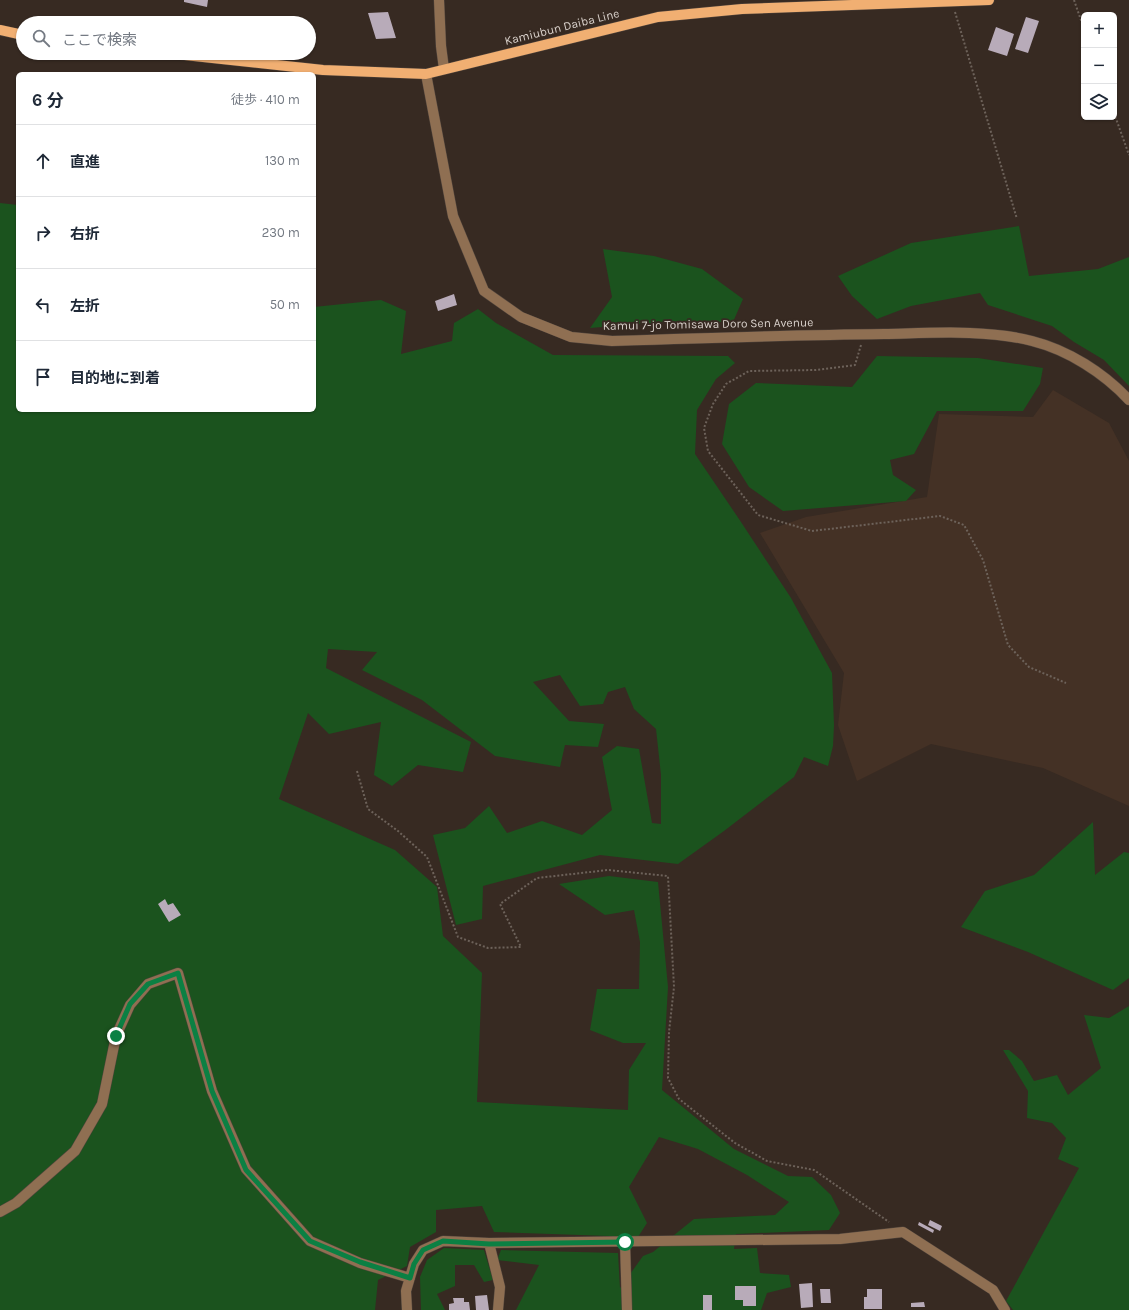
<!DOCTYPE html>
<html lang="ja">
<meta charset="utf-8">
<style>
body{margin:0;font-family:Karla,"Noto Sans JP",sans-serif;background:#f6f6f7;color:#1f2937}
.controls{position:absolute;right:12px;top:12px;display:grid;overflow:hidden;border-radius:6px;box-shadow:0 1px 3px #0004}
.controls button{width:36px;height:36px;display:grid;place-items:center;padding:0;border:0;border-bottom:1px solid #e0e1e3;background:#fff;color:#1f2937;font:20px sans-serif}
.stop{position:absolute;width:12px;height:12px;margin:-9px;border:3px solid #0b8043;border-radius:50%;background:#fff}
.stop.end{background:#0b8043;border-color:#fff;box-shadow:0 1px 4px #0008}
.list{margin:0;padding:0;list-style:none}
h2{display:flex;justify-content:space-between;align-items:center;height:52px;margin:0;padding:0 16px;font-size:17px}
h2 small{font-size:13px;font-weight:400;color:#747a83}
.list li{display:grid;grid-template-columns:26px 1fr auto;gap:12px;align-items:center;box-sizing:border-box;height:72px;padding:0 16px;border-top:1px solid #e0e1e3}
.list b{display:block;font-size:15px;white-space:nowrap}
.list em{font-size:13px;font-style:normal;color:#747a83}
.icon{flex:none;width:22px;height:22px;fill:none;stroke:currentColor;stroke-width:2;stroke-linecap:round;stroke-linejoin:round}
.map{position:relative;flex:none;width:1129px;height:1310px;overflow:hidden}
.search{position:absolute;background:#fff;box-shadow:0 1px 3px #0004;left:16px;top:16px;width:300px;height:44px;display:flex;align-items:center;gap:10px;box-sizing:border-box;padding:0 14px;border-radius:22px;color:#747a83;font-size:15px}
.panel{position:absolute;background:#fff;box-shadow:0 1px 3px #0004;left:16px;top:72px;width:300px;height:340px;border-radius:6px}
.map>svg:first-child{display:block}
</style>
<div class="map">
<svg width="1129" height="1310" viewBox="0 0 1129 1310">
<rect width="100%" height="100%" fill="#372a22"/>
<path fill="#443125" d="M1053,390L1109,423L1129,461V806L1043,768L931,744L857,781L838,725L844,673L760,533L806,517L927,497L939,414L1033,417Z"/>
<path fill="#1b531e" d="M0,203L18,205V410H314V307L381,300L406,311L401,354L452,341L454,323L478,309L496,323L553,355L728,356L735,363L716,379L697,410L695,454L739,519L791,598L832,673L834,725L833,746L828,766L804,757L794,777L724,831L678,864L600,855L483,886L482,919L456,925L433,835L465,828L489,806L507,833L542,821L582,835L612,810L602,757L617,746L639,749L652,823L661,824V775L656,729L634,709L625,687L608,692L603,704L580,706L560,675L533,682L569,721L604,724L598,747L565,745L560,767L495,756L422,700L362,670L377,652L328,649L326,668L471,742L463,772L418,765L392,786L374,775L381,722L329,734L308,713L279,799L395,850L437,887L443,936L482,973L477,1102L628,1110L629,1070L646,1043H623L590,1030L597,989H639L640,942L634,910L605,915L559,884L609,876L658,882L668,987L662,1090L734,1149L788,1176L812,1177L831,1195L840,1213L829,1230L736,1234L734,1249L757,1248L760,1273L789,1275L791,1287L767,1293L761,1310H516L539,1265L497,1260L501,1250L618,1253L620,1288L643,1256L653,1252L694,1219L775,1215L789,1202L747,1175L698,1149L659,1137L629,1187L647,1223L638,1237L494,1232L482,1206L436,1210V1232L410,1247L407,1266L378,1280L375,1310H0Z
M1019,226L1029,276L1098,269L1129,257V386L1104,360L1074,342L1052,326L988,305L980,293L911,306L877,319L852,296L838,276L911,243Z
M603,249L654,256L702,269L743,299L733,322H663L590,328L612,297Z
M877,356L978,358L1043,368L1040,384L1023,411H937L914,454L890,460L893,475L916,490L906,501L783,511L749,487L722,444L729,404L756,383L852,387Z
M1093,822L1095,875L1124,852L1129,853V978L1113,990L1028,952L961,927L985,891L1034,875Z
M1129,1006V1310H1013L1006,1301L1079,1168L1058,1159L1066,1138L1052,1123L1027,1118L1028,1091L1003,1050H1009L1022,1061L1034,1081L1057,1075L1068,1095L1101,1068L1084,1015L1109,1018Z
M444,1248L484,1250L493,1280L484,1282L474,1265H455V1286L437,1294L445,1310H421L420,1277L427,1260Z"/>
<path fill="#b8abb9" d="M184,0H208L207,7L184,2Z
M388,12L396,38L376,39L368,13Z
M1026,17L1039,21L1028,53L1015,49Z
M996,27L1014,34L1007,56L988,50Z
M454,294L457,305L438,311L435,301Z
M165,899L168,905L173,903L181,915L169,922L158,904Z
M930,1220L942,1226L940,1231L928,1225Z
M919,1222L934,1230L933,1233L918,1225Z
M812,1283L813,1307L801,1308L799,1284Z
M735,1286H756V1306H743V1300H735Z
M820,1289H830L831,1303H821Z
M867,1289H882V1309H864V1297H867Z
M487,1295L489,1310H476L475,1296Z
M703,1295H712V1310H703Z
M453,1298H464V1302H469L470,1310H449V1304L454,1303Z
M924,1302L925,1307H911V1303Z"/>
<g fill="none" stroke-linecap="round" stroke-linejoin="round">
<defs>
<path id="minor" d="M439,0L441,46L444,69
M426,74L453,216L484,291L521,317L571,337L612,341C703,338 794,335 884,334C931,333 986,329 1032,341C1068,350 1104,373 1129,400
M0,1212L16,1203L75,1151L102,1104L116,1036L130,1005L148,984L178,973L212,1091L246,1169L310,1241L360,1263L410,1278
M625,1242L627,1310
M489,1243L500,1287L498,1310
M407,1310L406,1291L414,1264L423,1250L443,1241L489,1243L840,1239L903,1232L993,1290L1005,1310"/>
<path id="major" d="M0,30L23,35
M166,53L323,70L426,74L658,17L742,9L989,0"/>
</defs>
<use href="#minor" stroke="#51453d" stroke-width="11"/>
<use href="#major" stroke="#51453d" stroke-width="11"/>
<path stroke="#6d625a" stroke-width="2" stroke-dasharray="2 2" stroke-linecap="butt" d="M1074,0L1084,29
M955,12L1017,219
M1114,113L1129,155
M861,345L855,365L816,370L749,371L726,384L713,404L704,428L708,451L758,515L812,531L940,516L964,525L983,560L1008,645L1029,667L1066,683
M357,771L368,809L398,831L427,857L458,937L488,948L521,947L500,904L537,878L608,870L668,876L674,987L669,1032L668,1078L679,1099L735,1143L767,1161L814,1170L889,1222"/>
<use href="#minor" stroke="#8f6f52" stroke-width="10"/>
<use href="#major" stroke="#f1af72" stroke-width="10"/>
</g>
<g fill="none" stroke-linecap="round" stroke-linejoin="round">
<path stroke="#0b8043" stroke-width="5" d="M116,1036L130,1004L148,984L178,973L212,1091L246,1170L310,1241L360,1262L410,1278L414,1264L423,1250L443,1241L489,1244L625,1242"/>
</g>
<g text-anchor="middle" stroke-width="4" stroke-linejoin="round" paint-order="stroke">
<g font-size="12" fill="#d9d1cb" stroke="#372a22">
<text transform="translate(562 27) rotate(-14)" y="4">Kamiubun Daiba Line</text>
<text transform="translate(708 324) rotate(-1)" y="4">Kamui 7-jo Tomisawa Doro Sen Avenue</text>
</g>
</g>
</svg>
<div class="controls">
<button>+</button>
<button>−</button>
<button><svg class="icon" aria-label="layers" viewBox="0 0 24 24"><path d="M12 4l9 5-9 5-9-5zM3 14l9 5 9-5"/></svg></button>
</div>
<div class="stop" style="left:625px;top:1242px"></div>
<div class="stop end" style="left:116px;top:1036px"></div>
<div class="search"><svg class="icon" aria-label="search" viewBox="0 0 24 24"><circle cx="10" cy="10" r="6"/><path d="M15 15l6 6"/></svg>ここで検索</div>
<section class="panel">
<h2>6 分<small>徒歩 · 410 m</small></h2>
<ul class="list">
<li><svg class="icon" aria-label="ahead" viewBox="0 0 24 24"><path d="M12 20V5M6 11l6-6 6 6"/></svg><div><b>直進</b></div><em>130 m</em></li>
<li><svg class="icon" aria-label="right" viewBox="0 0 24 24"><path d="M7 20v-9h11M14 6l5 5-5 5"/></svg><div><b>右折</b></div><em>230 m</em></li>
<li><svg class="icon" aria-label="left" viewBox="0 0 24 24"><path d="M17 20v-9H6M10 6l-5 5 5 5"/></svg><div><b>左折</b></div><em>50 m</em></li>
<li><svg class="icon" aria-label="arrive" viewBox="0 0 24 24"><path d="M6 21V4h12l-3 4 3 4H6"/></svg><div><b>目的地に到着</b></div></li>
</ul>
</section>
</div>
